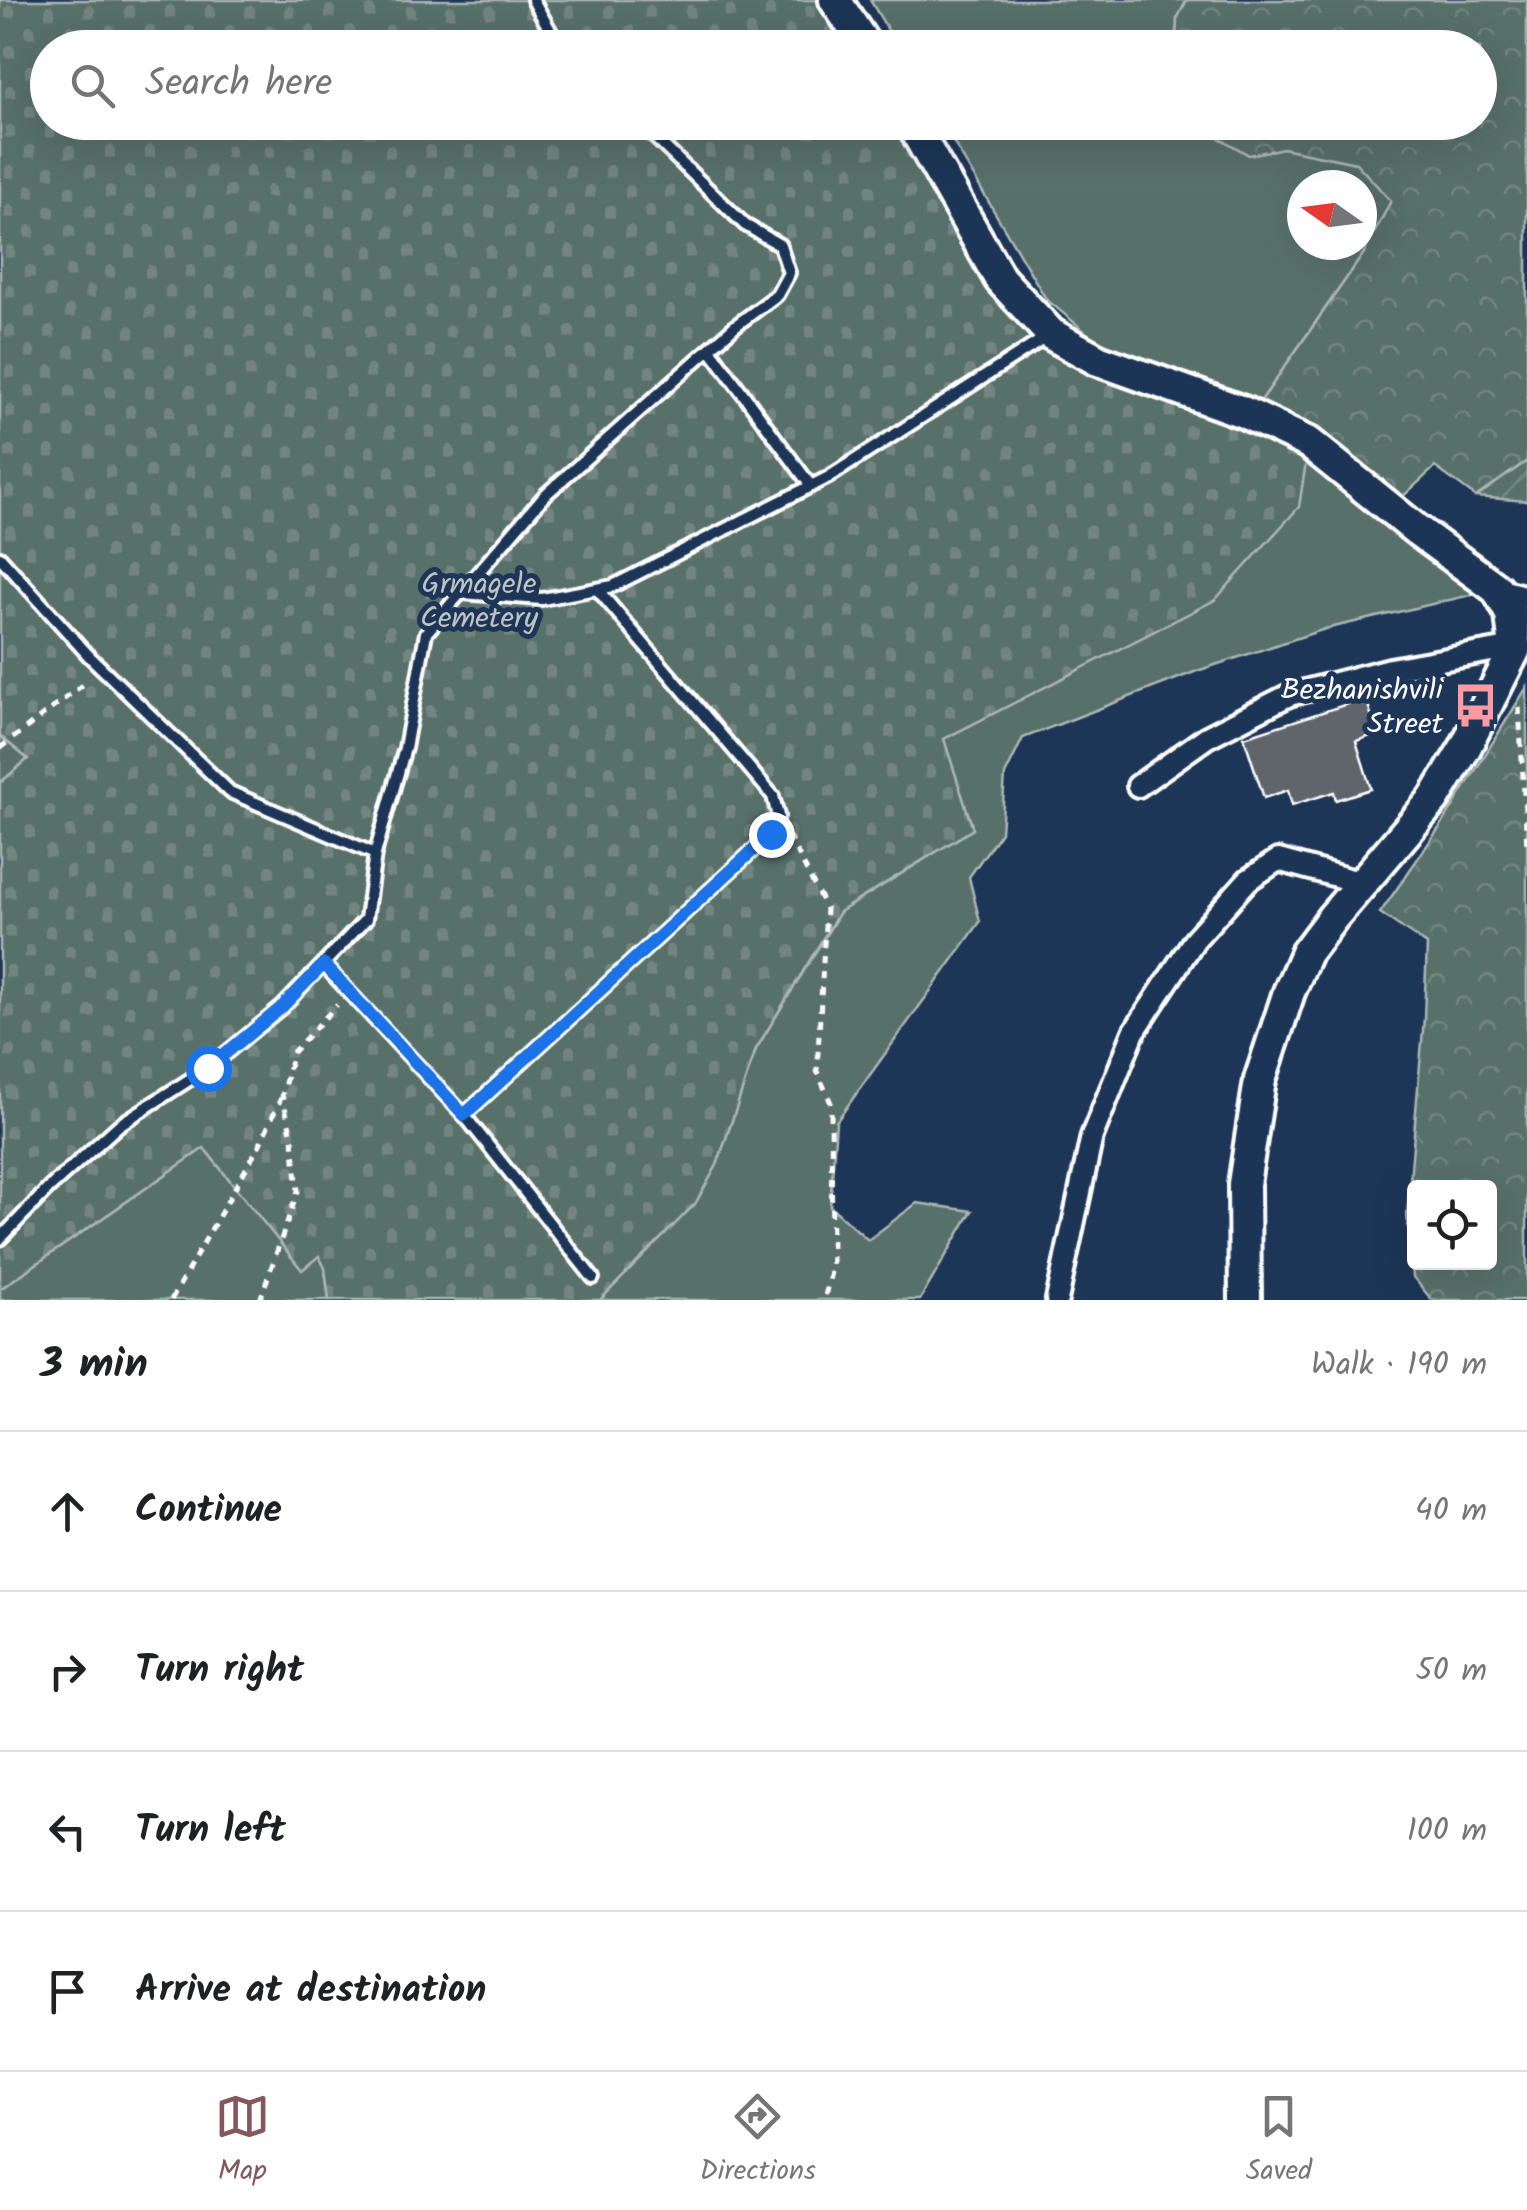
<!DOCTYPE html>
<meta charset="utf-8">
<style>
body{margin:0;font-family:Kalam,sans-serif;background:#f6f6f6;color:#202124}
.controls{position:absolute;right:30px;bottom:30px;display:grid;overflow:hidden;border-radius:10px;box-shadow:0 10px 40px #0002}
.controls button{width:90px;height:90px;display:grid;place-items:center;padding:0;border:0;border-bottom:2px solid #e0e0e0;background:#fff;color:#202124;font:50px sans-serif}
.compass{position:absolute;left:1287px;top:170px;width:90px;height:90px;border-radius:50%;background:#fff;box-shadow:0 10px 40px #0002;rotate:284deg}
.stop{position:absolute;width:30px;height:30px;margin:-22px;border:8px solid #1a73e8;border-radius:50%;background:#fff}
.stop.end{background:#1a73e8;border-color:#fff;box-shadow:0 2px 10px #0008}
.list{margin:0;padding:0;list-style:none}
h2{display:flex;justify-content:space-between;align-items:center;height:130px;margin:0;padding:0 40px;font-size:42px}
h2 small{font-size:32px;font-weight:400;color:#757577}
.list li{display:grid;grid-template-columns:65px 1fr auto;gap:30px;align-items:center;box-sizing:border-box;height:160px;padding:0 40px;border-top:2px solid #e0e0e0}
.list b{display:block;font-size:38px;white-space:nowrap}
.list em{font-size:32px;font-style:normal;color:#757577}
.icon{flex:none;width:55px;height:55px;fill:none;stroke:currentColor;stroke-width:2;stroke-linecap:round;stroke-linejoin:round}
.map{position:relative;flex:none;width:1527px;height:1300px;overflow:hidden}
.search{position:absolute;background:#fff;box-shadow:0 10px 40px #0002;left:30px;right:30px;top:30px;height:110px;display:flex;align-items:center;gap:25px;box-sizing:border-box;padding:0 35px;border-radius:55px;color:#757577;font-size:38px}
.sheet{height:770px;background:#fff}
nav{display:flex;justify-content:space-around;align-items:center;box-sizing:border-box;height:140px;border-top:2px solid #e0e0e0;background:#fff;font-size:28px;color:#757577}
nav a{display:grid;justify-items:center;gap:5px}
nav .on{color:#84575d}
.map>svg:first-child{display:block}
</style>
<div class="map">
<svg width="1527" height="1300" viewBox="0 0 1527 1300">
<defs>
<pattern id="forest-crowns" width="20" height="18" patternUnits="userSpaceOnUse" patternTransform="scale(2.5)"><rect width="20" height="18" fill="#596f6b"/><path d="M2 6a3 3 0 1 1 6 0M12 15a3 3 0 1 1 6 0" fill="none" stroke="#728581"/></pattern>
<pattern id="cemetery-stones" width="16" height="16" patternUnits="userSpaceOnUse" patternTransform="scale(2.5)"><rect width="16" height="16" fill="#596f6b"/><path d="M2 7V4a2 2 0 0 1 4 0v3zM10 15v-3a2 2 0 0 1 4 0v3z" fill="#728581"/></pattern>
<pattern id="garden-furrows" width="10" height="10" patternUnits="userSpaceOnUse" patternTransform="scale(2.5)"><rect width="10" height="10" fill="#596f6b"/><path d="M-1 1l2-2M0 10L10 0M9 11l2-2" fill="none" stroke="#728581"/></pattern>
</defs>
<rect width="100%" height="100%" fill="#1d3557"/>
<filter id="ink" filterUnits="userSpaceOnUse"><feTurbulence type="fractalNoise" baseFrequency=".01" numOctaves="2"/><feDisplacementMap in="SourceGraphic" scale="20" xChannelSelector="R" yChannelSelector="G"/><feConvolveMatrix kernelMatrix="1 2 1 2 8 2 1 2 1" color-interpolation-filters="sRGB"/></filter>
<g filter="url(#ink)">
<path fill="#596f6b" stroke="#acb7b5" stroke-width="2.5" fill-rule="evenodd" d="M870,0H1187L1177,19L1176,48L898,47Z
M942,123H1194L1249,155L1283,148L1356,163L1391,201L1364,253L1256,408L1094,339L1046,299ZM1302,185H1362V245H1302Z
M1309,443L1497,589L1325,629L1197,671L1023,738L1005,775L1001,832L969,877L980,922L836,1122L830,1206L868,1240L917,1203L972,1211L920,1300H600L695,1203L717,1165L756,1049L840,912L973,829L943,739Z
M0,736L28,759L0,783Z
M204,1148L302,1270L319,1255L325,1268L329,1300H0V1289Z"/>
<path fill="url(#forest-crowns)" stroke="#acb7b5" stroke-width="2.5" fill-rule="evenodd" d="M1187,0H1527V461L1476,497L1435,467L1398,501L1256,408L1364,253L1391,201L1356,163L1283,148L1249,155L1194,123L1480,122V48H1176L1177,19Z
M1527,687V1300H1432L1413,1277L1407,1215L1424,1018L1427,945L1380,913L1444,821ZM1414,1188H1490V1262H1414Z"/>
<path fill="url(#cemetery-stones)" stroke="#acb7b5" stroke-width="2.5" d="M0,0H820L852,47L48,48V122L905,123L1051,334L1309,443L1299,507L1215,600L944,739L973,829L839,912L756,1049L717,1165L695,1204L600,1300H329L325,1268L319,1256L302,1270L204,1148L0,1289V783L28,759L0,736Z"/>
<path fill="url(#garden-furrows)" stroke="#acb7b5" stroke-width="2.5" d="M1527,461V501L1476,497Z"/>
<path fill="#61656c" stroke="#fff" stroke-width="2.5" d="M1366,698L1377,734L1356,741L1371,789L1336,800L1334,792L1292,805L1288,790L1264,798L1244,737Z"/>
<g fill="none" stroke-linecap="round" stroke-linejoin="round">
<defs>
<path id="lane" d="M533,0L560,48
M710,349L811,486
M0,557L89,656L230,792L375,854
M462,593L542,599L613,586L829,477L1046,337
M323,964L464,1115L593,1278
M464,1115L771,834L778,816L773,796L597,589
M0,1239L49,1188L119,1125L209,1067L282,1007L366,919L375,854L405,748L426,633L545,495L735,326L777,295L789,273L780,245L745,225L639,122"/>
<path id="street" d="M1497,589L1527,597
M1138,786L1207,737L1289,695L1390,669L1520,646
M1057,1300L1092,1136L1134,1032L1195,939L1248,880L1278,860L1362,883"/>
<path id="secondary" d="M835,0L867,48
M911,122L1000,279L1051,334L1098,360L1243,412L1309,443L1418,531L1497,589L1511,614L1515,649L1465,748L1434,799L1333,917L1306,953L1289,992L1260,1080L1244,1184L1245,1300"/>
</defs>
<use href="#lane" stroke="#fff" stroke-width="18"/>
<use href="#street" stroke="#fff" stroke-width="28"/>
<use href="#secondary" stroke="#fff" stroke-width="38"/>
<path stroke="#fff" stroke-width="5" stroke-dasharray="8 8" stroke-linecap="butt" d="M1519,707L1527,848
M0,748L88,681
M789,836L826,909L817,1071L831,1103L832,1268L824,1300
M171,1300L260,1144L281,1098
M260,1300L298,1191L293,1140L282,1095L293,1052L337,1005"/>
<use href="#lane" stroke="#1d3557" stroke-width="10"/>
<use href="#street" stroke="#1d3557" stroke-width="20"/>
<use href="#secondary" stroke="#1d3557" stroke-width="30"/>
</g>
</g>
<g fill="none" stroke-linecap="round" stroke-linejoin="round" filter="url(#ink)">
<path stroke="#1a73e8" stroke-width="12" d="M208,1068L282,1007L324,964L464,1115L771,834"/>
</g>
<defs>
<symbol id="bus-bare" viewBox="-9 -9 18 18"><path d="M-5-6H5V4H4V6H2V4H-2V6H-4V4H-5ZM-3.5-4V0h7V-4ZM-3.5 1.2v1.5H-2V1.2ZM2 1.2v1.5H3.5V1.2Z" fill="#ff9aa2" stroke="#1d3557" stroke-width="2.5" paint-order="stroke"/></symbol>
</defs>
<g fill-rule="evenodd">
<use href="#bus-bare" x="1444" y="674" width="63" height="63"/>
</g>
<g text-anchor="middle" stroke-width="10" stroke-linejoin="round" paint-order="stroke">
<g font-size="30" fill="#bdc5c4" stroke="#1d3557">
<text x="479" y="593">Grmagele<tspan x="479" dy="34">Cemetery</tspan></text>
</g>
<g font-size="30" fill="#fff" stroke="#1d3557" text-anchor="end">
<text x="1443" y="699">Bezhanishvili<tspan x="1443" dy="34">Street</tspan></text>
</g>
</g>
</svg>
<div class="controls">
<button><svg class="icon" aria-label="locate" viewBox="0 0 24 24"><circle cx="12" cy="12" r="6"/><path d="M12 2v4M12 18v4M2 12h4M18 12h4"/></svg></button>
</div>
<svg class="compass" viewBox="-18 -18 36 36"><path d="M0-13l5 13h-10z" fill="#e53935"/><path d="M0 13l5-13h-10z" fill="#757577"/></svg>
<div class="stop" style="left:208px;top:1068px"></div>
<div class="stop end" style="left:771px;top:834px"></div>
<div class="search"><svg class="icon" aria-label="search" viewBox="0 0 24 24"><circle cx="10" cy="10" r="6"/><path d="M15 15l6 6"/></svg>Search here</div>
</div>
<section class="sheet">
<h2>3 min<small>Walk · 190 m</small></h2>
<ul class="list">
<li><svg class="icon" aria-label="ahead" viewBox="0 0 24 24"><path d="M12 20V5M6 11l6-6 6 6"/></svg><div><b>Continue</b></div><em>40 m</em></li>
<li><svg class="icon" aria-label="right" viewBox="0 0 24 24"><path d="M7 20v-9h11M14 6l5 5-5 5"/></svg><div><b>Turn right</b></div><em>50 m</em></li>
<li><svg class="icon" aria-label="left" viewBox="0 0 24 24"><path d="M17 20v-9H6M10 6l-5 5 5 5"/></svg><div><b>Turn left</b></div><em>100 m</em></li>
<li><svg class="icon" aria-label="arrive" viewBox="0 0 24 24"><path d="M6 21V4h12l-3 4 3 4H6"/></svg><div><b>Arrive at destination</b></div></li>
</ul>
</section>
<nav>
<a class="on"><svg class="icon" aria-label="map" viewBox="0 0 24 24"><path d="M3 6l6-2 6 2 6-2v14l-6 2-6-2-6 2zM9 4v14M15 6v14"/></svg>Map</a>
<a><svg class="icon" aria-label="directions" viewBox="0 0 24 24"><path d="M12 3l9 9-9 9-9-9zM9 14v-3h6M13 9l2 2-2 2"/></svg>Directions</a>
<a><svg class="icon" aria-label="saved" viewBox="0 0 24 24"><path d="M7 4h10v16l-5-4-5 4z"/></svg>Saved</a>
</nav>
